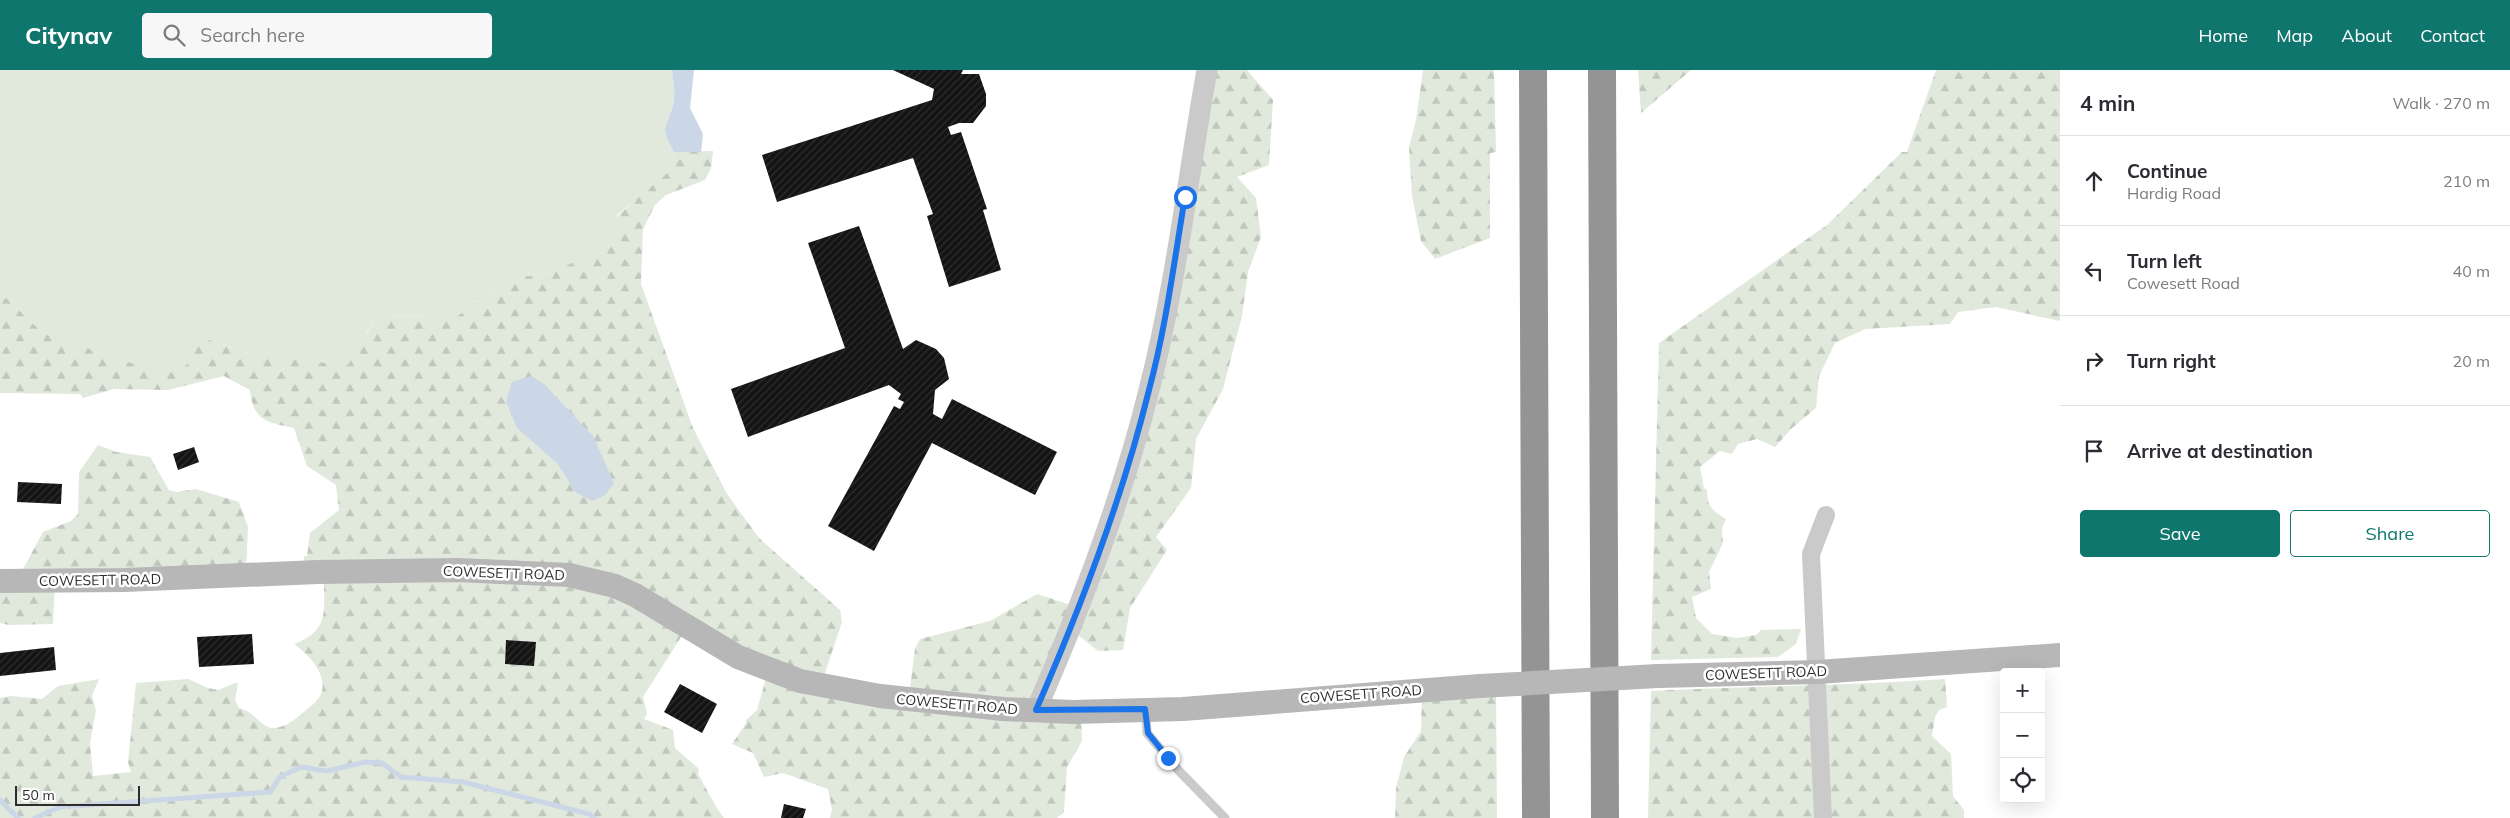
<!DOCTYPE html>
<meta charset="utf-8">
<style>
body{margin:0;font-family:Mulish,sans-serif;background:#f7f7f7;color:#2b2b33}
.controls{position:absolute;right:15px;bottom:15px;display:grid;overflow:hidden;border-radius:5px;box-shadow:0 5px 20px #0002}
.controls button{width:45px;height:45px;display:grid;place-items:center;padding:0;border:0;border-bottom:1px solid #e1e1e2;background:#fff;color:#2b2b33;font:25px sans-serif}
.scale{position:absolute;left:15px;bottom:12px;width:125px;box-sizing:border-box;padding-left:5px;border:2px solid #2d2d2d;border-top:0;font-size:14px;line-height:18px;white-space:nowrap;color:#2d2d2d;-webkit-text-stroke:4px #fff;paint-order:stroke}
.stop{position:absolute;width:15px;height:15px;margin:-11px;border:4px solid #1a73e8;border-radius:50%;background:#fff}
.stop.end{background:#1a73e8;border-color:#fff;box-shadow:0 1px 5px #0008}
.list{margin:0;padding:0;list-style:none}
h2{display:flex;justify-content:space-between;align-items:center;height:65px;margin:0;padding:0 20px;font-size:21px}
h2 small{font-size:16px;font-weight:400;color:#7c7c81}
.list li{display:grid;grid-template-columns:32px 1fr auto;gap:15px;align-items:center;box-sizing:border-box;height:90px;padding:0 20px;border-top:1px solid #e1e1e2}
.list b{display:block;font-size:19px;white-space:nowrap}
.list p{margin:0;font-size:16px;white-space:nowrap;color:#7c7c81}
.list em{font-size:16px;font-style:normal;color:#7c7c81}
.actions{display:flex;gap:10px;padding:15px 20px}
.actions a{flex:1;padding:11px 0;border:1px solid #0f766e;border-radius:5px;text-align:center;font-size:18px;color:#0f766e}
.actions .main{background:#0f766e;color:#fff}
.icon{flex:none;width:28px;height:28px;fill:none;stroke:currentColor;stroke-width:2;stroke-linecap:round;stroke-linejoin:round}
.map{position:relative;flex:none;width:2060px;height:748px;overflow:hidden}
header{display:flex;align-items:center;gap:30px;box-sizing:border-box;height:70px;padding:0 25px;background:#0f766e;color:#fff}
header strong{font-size:24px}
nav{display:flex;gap:28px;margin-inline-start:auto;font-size:18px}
.search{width:350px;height:45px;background:#f7f7f7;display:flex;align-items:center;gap:12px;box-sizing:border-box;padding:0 18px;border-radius:5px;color:#7c7c81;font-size:19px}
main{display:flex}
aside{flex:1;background:#fff}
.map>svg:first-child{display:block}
</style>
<header>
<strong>Citynav</strong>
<div class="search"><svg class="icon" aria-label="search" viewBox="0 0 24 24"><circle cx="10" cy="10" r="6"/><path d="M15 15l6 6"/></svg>Search here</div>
<nav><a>Home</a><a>Map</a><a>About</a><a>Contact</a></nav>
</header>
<main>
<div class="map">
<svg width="2060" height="748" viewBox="0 0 2060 748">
<defs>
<pattern id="forest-firs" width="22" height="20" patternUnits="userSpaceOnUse" patternTransform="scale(1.25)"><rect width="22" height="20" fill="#e0e9dc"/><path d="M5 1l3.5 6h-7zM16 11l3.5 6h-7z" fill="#c0c8bd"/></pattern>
<pattern id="building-hatch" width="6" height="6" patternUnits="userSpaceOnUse" patternTransform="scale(1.25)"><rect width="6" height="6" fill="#141414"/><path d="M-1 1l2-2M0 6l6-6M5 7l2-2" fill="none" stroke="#2e2e2e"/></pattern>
</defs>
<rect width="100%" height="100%" fill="#fff"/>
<path fill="url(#forest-firs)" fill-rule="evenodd" d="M1208,0H1247L1273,30L1269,95L1237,107L1256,128L1261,167L1248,202L1242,246L1223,319L1196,369L1191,418L1156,467L1167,480L1130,538L1123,580L1098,581L1069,558L1041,626L1081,640L1082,671L1067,697L1064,742L1057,748H830L832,739L828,719L783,703L764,707L753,683L732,674L747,652L745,651L757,640L768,601L688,556L643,627L647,644L644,649L673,660L675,678L699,699L698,704L718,740L724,748H0V628L11,626L42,629L58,616L99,609L92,626L96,640L90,673L93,706L131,702L128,692L136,613L188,609L208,618L218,620L238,612L235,630L239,638C254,641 258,655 271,658C281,659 292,652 299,646C306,640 320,631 322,621C326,602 308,584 294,574C332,560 323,537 324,503L304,500V486H307L310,463L339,440L336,415L307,396L294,358C267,352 253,351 250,320L224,306L168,320L114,319L83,328L80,324L0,323V222L43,263L193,264L260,287L366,265L376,247L457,246L515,208L558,201L649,117L670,101L674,82L713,81L711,98L705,110L666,125L655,135L643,159L641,214L693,358L727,424L759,468L840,540L842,552L822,612L909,626L915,579L920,569L990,551L1037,524L1074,536L1124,406ZM557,393L605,425L594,429L575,422Z
M1423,0H1494L1496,82L1490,83V168L1435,189L1421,171L1412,126L1409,77L1416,50Z
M1638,0H1691L1641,43Z
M1936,0H2060V251L1996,237L1958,242L1950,254L1865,259L1835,273L1819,306L1816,338L1791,359L1775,377L1757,369L1738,374L1732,384L1720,381L1700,397L1704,418L1707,420C1707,436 1712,441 1726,449L1722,458L1723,473L1709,502L1711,519L1692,527L1696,548L1712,564L1737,568L1756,565L1761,560L1801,559L1796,574L1778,587L1651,590L1659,273L1827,155L1902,82H1907Z
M98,375L116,382L150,387L169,420L176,422L196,419L239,432L248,457L246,503L55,510L53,554L9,555L0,553V511L17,510L43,462L71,451L78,444L79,402Z
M1945,609L1947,637L1939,640L1935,647L1932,666L1951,684L1953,726L1964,740V748H1648L1651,621C1749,616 1847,616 1945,609Z
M1496,620L1497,748H1395L1396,718L1404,687L1421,661L1422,623Z"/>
<path fill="#e0e9dc" d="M0,0H672C673,11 676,25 673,35C666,61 659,55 674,82L670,101L617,145L615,161L590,182L558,201L515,208L457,246L376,247L348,295L260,287L193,264L191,291L176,303L148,299L43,263L0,222Z"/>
<path fill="#cbd6e7" d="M672,0H694L690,38L703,64L701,82H674C659,55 666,61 673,35C676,25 673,11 672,0Z
M531,306L544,314L593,366L614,413L605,425L593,431L575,422L557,393L517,358L506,331L512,312Z"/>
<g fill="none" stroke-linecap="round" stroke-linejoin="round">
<path stroke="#cbd6e7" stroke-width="5" d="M0,730L18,748
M35,748L60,737L270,722L280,707L301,697L327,701L365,692L382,693L401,707L463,712L589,744L594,748"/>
</g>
<path fill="url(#building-hatch)" d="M893,0H963L961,4H979L986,24V36L973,53H959L948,57L951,65L961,62L987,139L983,140L1001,200L949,217L927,146L933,144L913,88L777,132L762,85L932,30L934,19Z
M859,156L903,279L916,270L936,279L944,288L949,309L935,320L933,344L942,349L952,329L1057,382L1035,425L932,373L874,481L828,456L894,336L900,339L904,332L898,329L901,324L889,315L748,367L731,319L845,278L808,173Z
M194,377L199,392L178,400L173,384Z
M18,412L62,414L61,434L17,432Z
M252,564L254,594L199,597L197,567Z
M506,570L536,572L534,596L505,594Z
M54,577L56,600L0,606V583Z
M680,614L717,634L702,663L664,642Z
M784,734L806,739L803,748H781Z"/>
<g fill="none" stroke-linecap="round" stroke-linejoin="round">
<path stroke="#cacaca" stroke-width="9" d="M1146,642L1147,663L1180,702L1225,748"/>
<path stroke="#cacaca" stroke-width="18" d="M1823,748L1811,484L1826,445"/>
<path stroke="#cacaca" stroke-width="21" d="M1036,640C1081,537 1122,430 1149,320C1176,215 1188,106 1207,0"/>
<path stroke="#b7b7b7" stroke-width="24" d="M0,511L124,510L318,502L457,500L569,505L615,516L635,525L738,587L800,611L880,626L1003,639L1073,642L1183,639L1480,616
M1658,606L1818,602L2060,585"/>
<path stroke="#949494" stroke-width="28" d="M1533,0L1536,748
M1602,0L1605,748"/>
<path stroke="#b7b7b7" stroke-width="24" d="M1480,616L1658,606"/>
</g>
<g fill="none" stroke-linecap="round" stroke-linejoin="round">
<path stroke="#1a73e8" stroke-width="6" d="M1168,688L1148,663L1145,639L1036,640C1081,537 1122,430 1149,320C1166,257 1174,192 1185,127"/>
</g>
<g text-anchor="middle" stroke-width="5" stroke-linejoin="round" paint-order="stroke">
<g font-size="14" fill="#2d2d2d" stroke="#fff">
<text transform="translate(504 503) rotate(2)" y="5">COWESETT ROAD</text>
<text transform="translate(100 510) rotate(-1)" y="5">COWESETT ROAD</text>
<text transform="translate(1766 603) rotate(-2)" y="5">COWESETT ROAD</text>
<text transform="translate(1361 624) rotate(-4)" y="5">COWESETT ROAD</text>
<text transform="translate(957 634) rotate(5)" y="5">COWESETT ROAD</text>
</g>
</g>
</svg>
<div class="controls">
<button>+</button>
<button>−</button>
<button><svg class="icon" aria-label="locate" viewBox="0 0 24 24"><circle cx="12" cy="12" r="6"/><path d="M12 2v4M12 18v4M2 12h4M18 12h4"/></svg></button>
</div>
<div class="scale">50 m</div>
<div class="stop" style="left:1185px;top:127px"></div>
<div class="stop end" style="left:1168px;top:688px"></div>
</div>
<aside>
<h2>4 min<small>Walk · 270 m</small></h2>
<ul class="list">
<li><svg class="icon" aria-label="ahead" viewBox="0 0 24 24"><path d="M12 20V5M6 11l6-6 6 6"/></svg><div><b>Continue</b><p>Hardig Road</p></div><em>210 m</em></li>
<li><svg class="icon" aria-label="left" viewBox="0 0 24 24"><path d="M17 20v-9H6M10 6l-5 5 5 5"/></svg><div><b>Turn left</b><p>Cowesett Road</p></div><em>40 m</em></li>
<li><svg class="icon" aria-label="right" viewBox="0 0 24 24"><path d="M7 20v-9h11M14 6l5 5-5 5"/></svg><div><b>Turn right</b></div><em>20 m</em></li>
<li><svg class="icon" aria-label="arrive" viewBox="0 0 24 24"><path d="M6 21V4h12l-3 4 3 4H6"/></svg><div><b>Arrive at destination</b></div></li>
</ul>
<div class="actions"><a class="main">Save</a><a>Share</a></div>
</aside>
</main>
